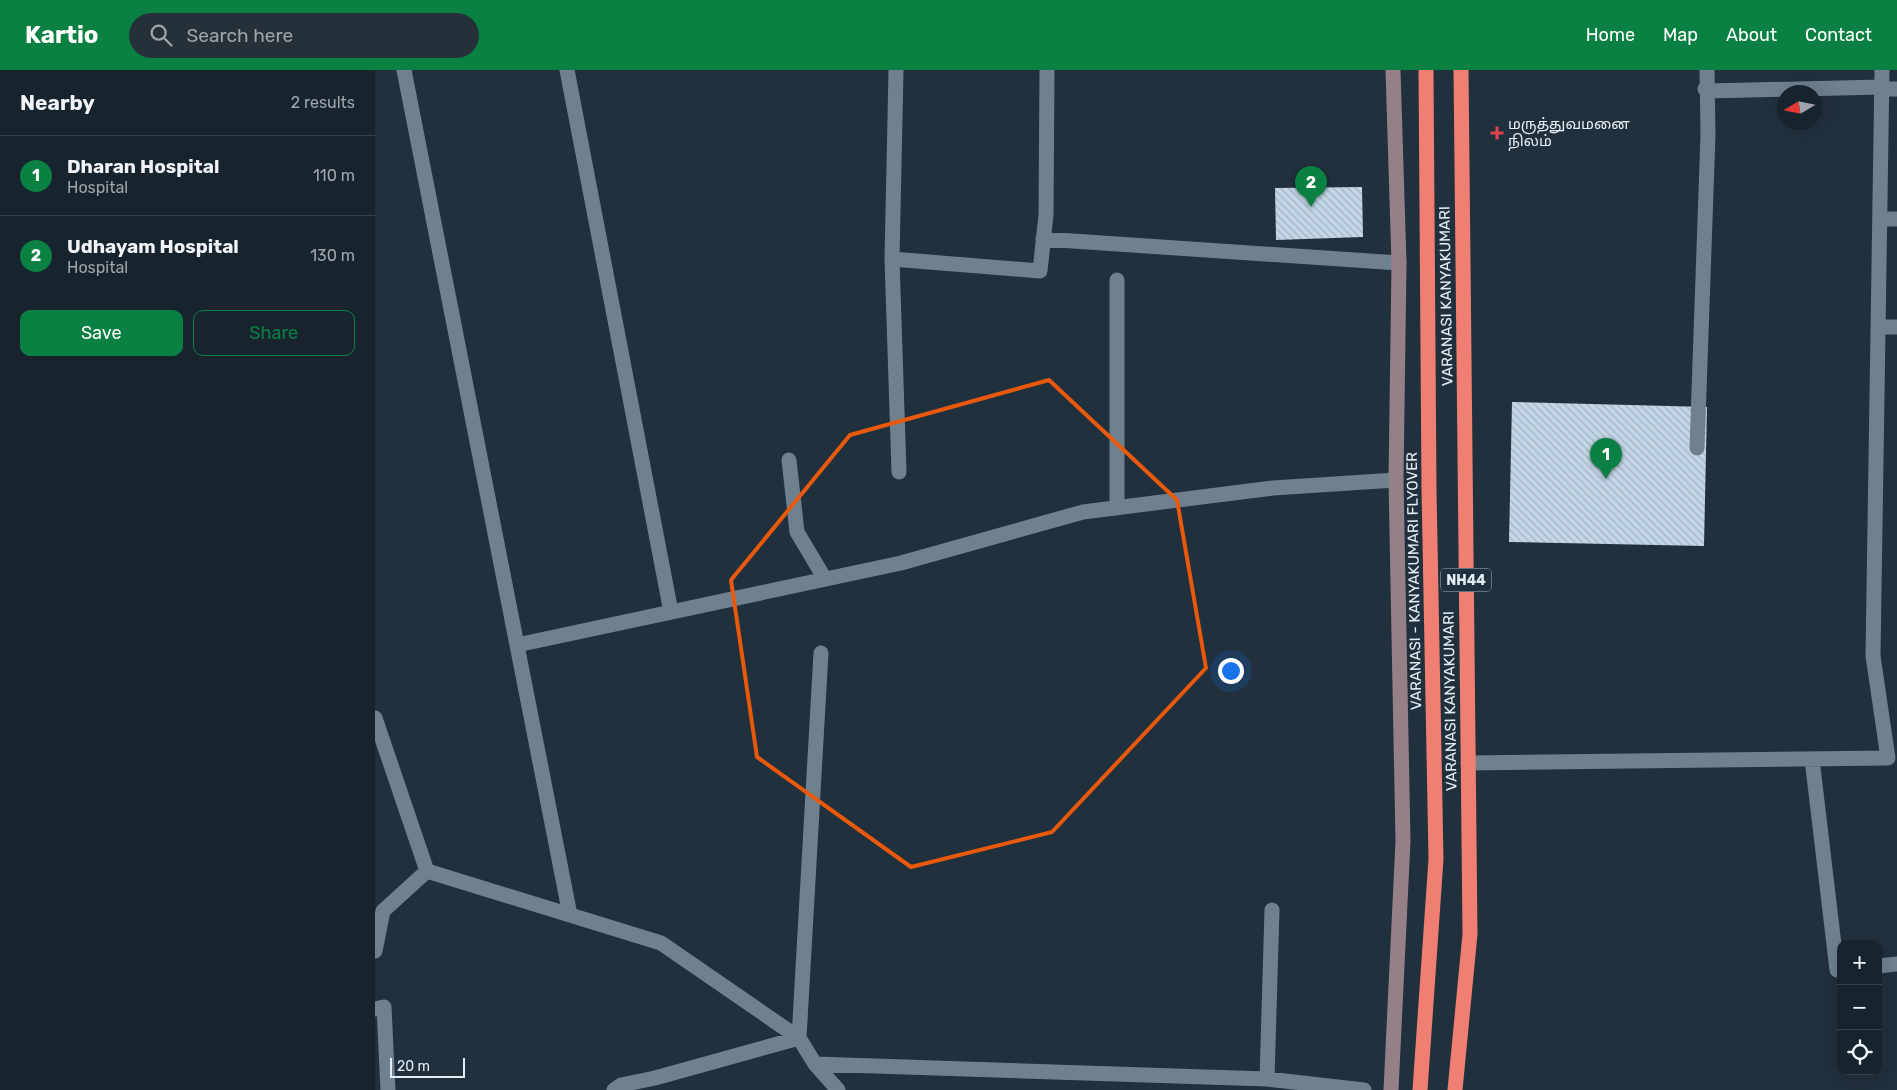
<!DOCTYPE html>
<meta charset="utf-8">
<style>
body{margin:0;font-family:Rubik,"Noto Sans Tamil",sans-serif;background:#253039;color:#f1f3f6}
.controls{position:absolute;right:15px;bottom:15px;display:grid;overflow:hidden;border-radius:10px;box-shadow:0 5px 20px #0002}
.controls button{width:45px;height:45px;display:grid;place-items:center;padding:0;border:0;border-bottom:1px solid #364149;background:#18242d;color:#f1f3f6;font:25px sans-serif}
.compass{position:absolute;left:1402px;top:15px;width:45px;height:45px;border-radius:50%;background:#18242d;box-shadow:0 5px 20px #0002;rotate:260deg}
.scale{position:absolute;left:15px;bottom:12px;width:75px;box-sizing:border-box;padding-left:5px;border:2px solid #e3edf5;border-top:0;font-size:14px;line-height:18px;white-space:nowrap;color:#e3edf5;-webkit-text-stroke:4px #20303c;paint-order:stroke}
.you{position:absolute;left:855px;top:600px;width:18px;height:18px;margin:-12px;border:4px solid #fff;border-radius:50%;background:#1a73e8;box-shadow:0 0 0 8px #1a73e833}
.badge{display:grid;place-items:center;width:32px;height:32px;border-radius:50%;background:#0b8043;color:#fff;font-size:16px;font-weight:700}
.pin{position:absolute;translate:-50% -41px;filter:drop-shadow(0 1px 2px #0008)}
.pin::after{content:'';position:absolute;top:26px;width:18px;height:15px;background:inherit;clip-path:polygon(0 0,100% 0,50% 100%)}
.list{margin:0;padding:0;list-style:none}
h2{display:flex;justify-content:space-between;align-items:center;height:65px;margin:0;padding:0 20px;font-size:21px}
h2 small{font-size:16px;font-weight:400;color:#9fa4aa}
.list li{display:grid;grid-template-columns:32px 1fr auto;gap:15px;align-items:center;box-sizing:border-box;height:80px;padding:0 20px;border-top:1px solid #364149}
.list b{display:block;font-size:19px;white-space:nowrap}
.list p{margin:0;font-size:16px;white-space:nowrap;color:#9fa4aa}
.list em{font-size:16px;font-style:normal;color:#9fa4aa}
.actions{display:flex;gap:10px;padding:15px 20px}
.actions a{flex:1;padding:11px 0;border:1px solid #0b8043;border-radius:10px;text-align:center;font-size:18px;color:#0b8043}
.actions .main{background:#0b8043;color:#fff}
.icon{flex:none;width:28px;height:28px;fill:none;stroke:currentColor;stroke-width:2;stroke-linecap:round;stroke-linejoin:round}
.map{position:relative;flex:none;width:1522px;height:1020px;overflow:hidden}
header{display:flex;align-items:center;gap:30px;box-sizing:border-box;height:70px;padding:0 25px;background:#0b8043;color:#fff}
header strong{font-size:24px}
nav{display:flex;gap:28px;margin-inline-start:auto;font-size:18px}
.search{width:350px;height:45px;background:#253039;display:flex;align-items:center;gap:12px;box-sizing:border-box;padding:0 18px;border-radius:28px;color:#9fa4aa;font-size:19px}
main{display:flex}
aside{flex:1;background:#18242d}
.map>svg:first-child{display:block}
</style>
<header>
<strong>Kartio</strong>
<div class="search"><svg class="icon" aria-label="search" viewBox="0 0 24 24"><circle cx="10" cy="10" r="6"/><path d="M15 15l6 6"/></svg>Search here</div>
<nav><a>Home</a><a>Map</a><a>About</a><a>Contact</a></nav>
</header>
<main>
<aside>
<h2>Nearby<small>2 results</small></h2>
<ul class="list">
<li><span class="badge">1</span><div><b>Dharan Hospital</b><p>Hospital</p></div><em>110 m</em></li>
<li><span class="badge">2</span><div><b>Udhayam Hospital</b><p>Hospital</p></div><em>130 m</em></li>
</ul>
<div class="actions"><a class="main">Save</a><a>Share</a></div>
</aside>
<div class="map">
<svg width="1522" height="1020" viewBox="0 0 1522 1020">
<defs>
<pattern id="building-back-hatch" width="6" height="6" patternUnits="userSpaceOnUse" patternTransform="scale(1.25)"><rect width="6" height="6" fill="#c3d7e7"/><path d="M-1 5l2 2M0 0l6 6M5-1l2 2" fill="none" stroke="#a3b3c0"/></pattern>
</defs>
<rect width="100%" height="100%" fill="#20303c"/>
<path fill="url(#building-back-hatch)" d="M987,117L988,167L901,170L900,118Z
M1137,332L1332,337L1329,476L1134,472Z"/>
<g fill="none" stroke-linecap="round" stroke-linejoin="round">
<path stroke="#6f818f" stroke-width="15" d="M29,0L195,845
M192,0L296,542
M521,0L517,189L665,201L671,145L672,0
M1330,19L1333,21L1506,17L1507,19H1522
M1505,149H1522
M668,169L1024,193
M517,189L524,402
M742,210V438
M1503,257H1522
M1322,378L1333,65L1332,0
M414,390L422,462L450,509
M142,575L526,493L708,442L898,418L1021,410
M0,648L52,801L286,873L424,968L440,994L463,1020
M1437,689L1462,900H1466
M1093,693L1513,688L1498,586L1507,0
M0,881L8,841L52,801
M1503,896L1522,894
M0,939L9,937L13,1020
M424,968L446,583
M440,994L892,1009L989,1020
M892,1009L897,840
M239,1020L246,1015L280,1008L424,968"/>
<path stroke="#958087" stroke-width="15" d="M1016,1020L1028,771L1021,410L1024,193L1018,0"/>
<path stroke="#ef7e73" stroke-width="15" d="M1045,1020L1061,789L1054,419L1051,0
M1080,1020L1095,864L1086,0"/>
</g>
<path fill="none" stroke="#e8590c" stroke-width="4" stroke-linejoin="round" d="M674,310L802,430L831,598L677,762L536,797L382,687L356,510L475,365Z"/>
<path fill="#e0444e" stroke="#20303c" stroke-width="2" d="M1119.5 55.5h5v5h5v5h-5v5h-5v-5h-5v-5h5z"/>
<g text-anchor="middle" stroke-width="5" stroke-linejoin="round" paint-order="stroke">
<rect fill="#20303c" stroke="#a8b4be" stroke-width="1" x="1066" y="498.5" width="50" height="23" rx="4"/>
<g font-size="14" font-weight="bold" fill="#e3edf5">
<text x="1091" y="515">NH44</text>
</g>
<g font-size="15" fill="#e3edf5" stroke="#20303c" text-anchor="start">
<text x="1133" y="59">மருத்துவமனை<tspan x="1133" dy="17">நிலம்</tspan></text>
</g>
<g font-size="15" fill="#e3edf5" stroke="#20303c">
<text transform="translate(1071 226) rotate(-91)" y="5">VARANASI KANYAKUMARI</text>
<text transform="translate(1039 511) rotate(-91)" y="5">VARANASI - KANYAKUMARI FLYOVER</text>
<text transform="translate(1075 631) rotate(-91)" y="5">VARANASI KANYAKUMARI</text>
</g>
</g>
</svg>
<div class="controls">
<button>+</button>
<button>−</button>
<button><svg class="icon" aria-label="locate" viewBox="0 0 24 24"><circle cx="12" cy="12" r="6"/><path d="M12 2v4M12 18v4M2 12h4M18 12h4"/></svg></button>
</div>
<svg class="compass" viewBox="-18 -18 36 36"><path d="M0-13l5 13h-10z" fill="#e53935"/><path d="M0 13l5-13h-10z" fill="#9fa4aa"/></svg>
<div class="scale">20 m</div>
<div class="you"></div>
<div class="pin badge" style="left:1231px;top:409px">1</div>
<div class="pin badge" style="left:936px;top:137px">2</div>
</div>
</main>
